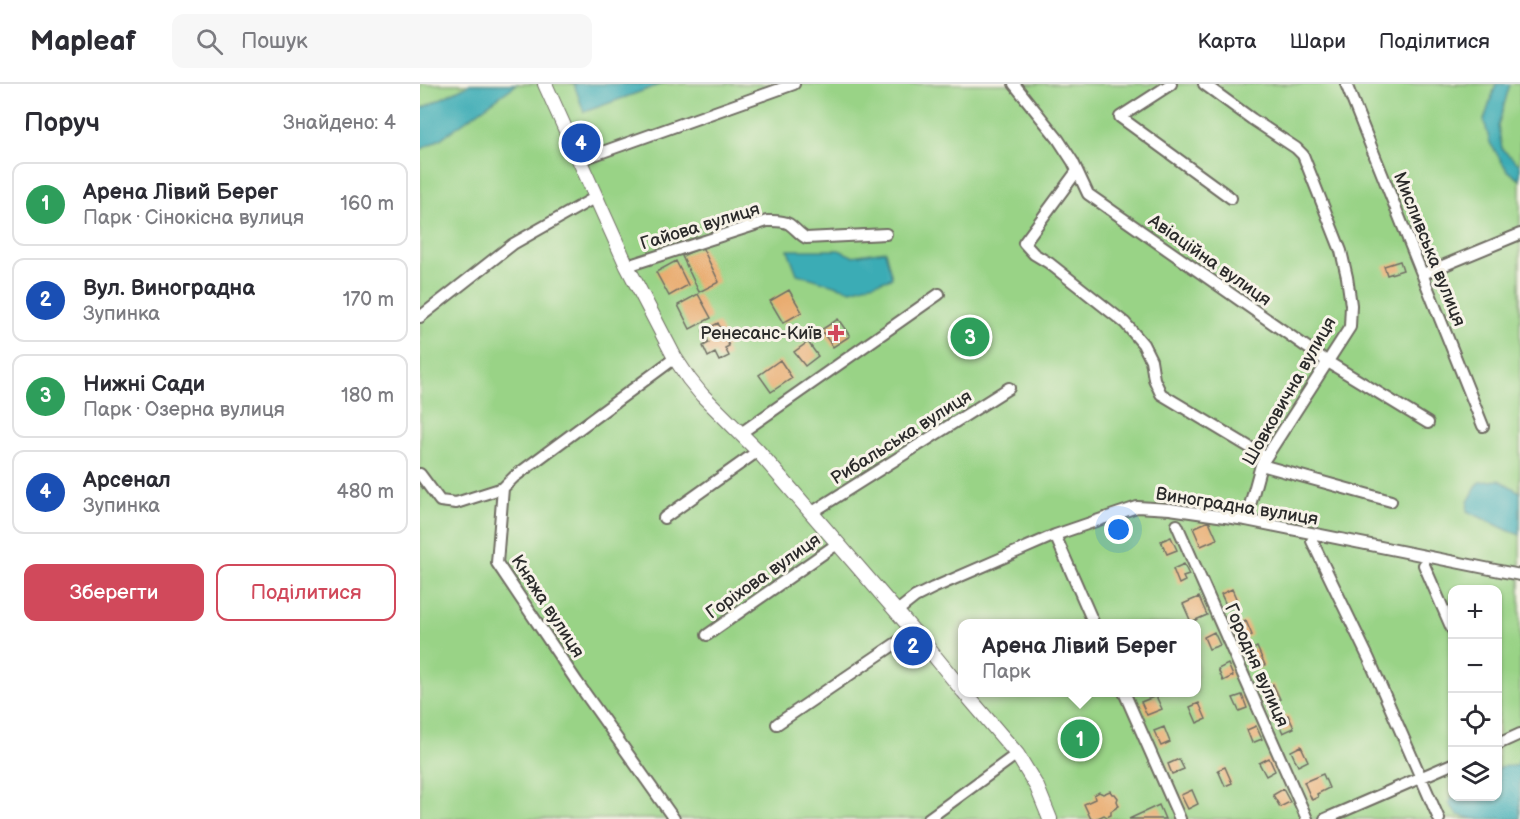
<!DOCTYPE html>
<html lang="uk">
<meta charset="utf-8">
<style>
body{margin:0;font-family:"Balsamiq Sans",sans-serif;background:#f7f7f7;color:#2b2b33}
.controls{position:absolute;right:18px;bottom:18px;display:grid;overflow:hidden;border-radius:12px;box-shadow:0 2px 4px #0004}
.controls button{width:54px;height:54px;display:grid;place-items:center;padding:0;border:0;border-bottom:2px solid #e1e1e2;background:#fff;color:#2b2b33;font:30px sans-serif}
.you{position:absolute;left:699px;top:446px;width:21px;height:21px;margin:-15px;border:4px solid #fff;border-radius:50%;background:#1a73e8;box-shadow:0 0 0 9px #1a73e833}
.badge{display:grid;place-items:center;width:39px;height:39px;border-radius:50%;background:#d1495b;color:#fff;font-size:20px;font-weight:700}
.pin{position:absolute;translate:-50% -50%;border:3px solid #fff;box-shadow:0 2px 6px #0006}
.popup{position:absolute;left:538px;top:535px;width:243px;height:78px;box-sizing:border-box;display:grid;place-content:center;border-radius:12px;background:#fff;filter:drop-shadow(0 2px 4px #0005);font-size:20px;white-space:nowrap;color:#7c7c81}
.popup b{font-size:22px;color:#2b2b33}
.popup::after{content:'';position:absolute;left:50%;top:100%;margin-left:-12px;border:12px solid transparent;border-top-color:#fff}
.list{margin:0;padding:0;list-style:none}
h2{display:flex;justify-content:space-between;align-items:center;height:78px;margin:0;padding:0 24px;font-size:26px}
h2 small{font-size:20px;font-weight:400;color:#7c7c81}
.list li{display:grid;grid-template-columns:39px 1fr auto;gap:18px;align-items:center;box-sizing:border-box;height:84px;margin:0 12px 12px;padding:0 12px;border:2px solid #e1e1e2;border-radius:12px}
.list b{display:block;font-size:22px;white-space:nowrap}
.list p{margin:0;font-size:20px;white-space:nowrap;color:#7c7c81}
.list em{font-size:20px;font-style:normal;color:#7c7c81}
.actions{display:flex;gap:12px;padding:18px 24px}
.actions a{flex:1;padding:14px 0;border:2px solid #d1495b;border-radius:12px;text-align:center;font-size:21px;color:#d1495b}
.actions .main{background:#d1495b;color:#fff}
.icon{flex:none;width:33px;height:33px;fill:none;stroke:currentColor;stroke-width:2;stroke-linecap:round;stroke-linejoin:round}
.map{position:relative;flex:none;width:1100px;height:735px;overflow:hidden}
header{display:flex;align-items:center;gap:36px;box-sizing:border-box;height:84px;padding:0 30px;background:#fff;border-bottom:2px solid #e1e1e2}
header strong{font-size:28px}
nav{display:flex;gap:33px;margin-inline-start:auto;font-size:21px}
.search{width:420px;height:54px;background:#f7f7f7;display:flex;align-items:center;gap:15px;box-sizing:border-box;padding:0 21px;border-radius:12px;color:#7c7c81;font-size:22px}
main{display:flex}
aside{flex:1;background:#fff}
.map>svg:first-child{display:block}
</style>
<header>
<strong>Mapleaf</strong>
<div class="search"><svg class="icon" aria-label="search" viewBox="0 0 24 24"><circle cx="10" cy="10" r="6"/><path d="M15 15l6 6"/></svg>Пошук</div>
<nav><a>Карта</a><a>Шари</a><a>Поділитися</a></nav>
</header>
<main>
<aside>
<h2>Поруч<small>Знайдено: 4</small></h2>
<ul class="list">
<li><span class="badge" style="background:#2e9e5b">1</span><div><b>Арена Лівий Берег</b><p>Парк · Сінокісна вулиця</p></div><em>160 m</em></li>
<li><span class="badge" style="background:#1a4fb4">2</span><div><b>Вул. Виноградна</b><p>Зупинка</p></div><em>170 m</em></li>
<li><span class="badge" style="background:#2e9e5b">3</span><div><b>Нижні Сади</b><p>Парк · Озерна вулиця</p></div><em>180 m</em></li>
<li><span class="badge" style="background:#1a4fb4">4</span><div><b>Арсенал</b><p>Зупинка</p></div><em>480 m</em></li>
</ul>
<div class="actions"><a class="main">Зберегти</a><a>Поділитися</a></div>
</aside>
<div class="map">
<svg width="1100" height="735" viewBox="0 0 1100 735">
<rect width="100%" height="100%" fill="#f7f3e8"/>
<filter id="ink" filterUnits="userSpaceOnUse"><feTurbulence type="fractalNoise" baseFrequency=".0167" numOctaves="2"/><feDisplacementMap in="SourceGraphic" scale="12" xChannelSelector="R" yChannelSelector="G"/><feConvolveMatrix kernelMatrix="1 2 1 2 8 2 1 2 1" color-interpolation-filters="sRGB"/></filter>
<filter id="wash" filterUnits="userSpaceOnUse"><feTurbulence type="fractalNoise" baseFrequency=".008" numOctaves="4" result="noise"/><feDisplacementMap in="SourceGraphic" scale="24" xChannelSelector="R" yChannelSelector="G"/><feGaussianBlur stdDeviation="1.35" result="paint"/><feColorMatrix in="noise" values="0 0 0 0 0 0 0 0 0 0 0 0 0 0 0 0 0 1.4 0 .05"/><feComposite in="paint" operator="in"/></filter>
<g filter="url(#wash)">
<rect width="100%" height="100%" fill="#f1e8cf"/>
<path fill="#99d386" stroke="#627f58" stroke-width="1.5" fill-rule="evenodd" d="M0,0H1100V735H0ZM1032,506H1078V712H1032ZM543,540H777V608H543Z"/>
<path fill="#3bacb5" stroke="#336c70" stroke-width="1.5" d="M50,0H97L20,55L0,66V25Z
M154,0H242L164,28Z
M1076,0H1090L1078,42L1082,65L1100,81V96L1087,86L1070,59L1064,36Z
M368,166H419L432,172L465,167L472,194L431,206L377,190Z
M1079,396L1100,408V451L1087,446L1047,427L1048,418L1059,398Z
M1100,674V735H1055L1038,731L1028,719L1032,712H1078V685L1084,682H1096Z"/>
<g id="blocks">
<path fill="#e9ac70" d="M282,163L299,198L279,208L262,172Z
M256,177L268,201L249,212L236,188Z
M980,177L983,186L967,191L964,182Z
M369,206L382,228L363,239L350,217Z
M278,210L291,234L270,245L258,221Z
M418,235L430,252L413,263L401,246Z
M298,239L309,262L305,264L309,272L299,277L295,269L288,273L283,262L289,259L283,247Z
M388,258L398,272L385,282L374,268Z
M360,276L372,294L351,308L339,291Z
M789,437L797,455L781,462L773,444Z
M751,453L757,466L747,470L741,457Z
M764,480L769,491L763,493L765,497L759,500L753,485Z
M812,505L819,521L808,525L801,510Z
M779,513L787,531L771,538L763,520Z
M826,537L832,551L821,556L815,542Z
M794,548L800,561L789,565L784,553Z
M837,563L845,581L835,586L827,568Z
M808,580L813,592L803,597L798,585Z
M853,600L860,615L849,619L843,605Z
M822,611L827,624L819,627L813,614Z
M736,612L742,625L727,631L721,618Z
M779,619L786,635L777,639L770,623Z
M868,631L874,644L863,649L857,636Z
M836,642L842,655L832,659L827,646Z
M744,643L750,658L741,662L734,647Z
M881,662L888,677L878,682L871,667Z
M849,674L855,687L846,692L839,679Z
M759,675L764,685L752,690L748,680Z
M805,683L812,699L805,702L798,686Z
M903,690L909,704L897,710L898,713L892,716L884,698Z
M863,705L870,718L860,723L853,711Z
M772,706L778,720L768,725L761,711Z
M690,707L692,710H695L698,714L697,717L699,722L691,727V731L687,733L684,731L676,735H671L664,720L675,715L674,711L679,708L683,710Z
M739,721L745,735H709Z"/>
</g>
</g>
<g filter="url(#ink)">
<use href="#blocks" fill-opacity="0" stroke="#706d64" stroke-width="1.5"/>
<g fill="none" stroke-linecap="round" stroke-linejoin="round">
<defs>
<path id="minor" d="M594,0L638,55L653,78L668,110L908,278L1008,339
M751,0L700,33L811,114
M784,0L832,35L876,64L883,71L921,167L927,193L931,221L930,243L841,381L826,436
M926,0L1063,342
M160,76L374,0
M657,87L604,159L614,170L629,179L705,239L723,260L731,276L734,295L741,310L846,373
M207,182L347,137C354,137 362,136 369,140C375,144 379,150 386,154L466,150
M1003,190L1100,150
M0,233L93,160L176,113
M321,349L519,210
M841,381L971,417
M0,390L20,417L36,419L83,404
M391,429L589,304
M244,434L338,367
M757,441L887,735
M635,451L674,540
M892,457L949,575L1019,735
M1004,481L1032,545
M476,528L495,513L513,504L635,451L717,423L750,425L826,436L1100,491
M287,551L417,460
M704,608L760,735
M357,640L494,547
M1078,660L1100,650
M254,735L157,598L77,479L83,404L94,393L255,274
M508,735L597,670
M905,735L1032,680"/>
<path id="tertiary" d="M125,0L207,182L255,274L269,295L282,311L338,367L508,564L543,607
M544,608L597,670L617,703L630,735"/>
</defs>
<use href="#minor" stroke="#706d64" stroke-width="14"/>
<use href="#tertiary" stroke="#706d64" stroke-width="16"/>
<use href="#minor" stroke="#fff" stroke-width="10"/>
<use href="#tertiary" stroke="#fff" stroke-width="14"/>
</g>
</g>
<path fill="#d1495b" stroke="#f7f3e8" stroke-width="2" d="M413 240h6v6h6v6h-6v6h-6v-6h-6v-6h6z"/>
<g text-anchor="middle" stroke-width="6" stroke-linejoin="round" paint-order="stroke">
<g font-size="18" fill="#2b2b2b" stroke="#f7f3e8">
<text transform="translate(280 142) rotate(-17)" y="6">Гайова вулиця</text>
<text transform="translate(1010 165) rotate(68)" y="6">Мисливська вулиця</text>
<text transform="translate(790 176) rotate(35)" y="6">Авіаційна вулиця</text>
<text transform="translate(869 307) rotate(-60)" y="6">Шовковична вулиця</text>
<text transform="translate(481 353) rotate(-32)" y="6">Рибальська вулиця</text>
<text transform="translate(817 422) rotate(9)" y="6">Виноградна вулиця</text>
<text transform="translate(343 492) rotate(-35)" y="6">Горіхова вулиця</text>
<text transform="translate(128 522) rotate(57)" y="6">Княжа вулиця</text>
<text transform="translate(837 581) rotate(66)" y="6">Городня вулиця</text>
</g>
<g font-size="18" fill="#2b2b2b" stroke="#f7f3e8" text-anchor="end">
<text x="402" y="255">Ренесанс-Київ</text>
</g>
</g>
</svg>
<div class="controls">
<button>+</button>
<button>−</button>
<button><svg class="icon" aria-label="locate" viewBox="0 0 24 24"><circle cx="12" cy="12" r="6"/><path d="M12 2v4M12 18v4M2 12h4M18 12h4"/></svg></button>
<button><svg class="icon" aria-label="layers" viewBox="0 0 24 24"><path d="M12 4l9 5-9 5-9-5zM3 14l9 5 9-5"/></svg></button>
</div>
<div class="you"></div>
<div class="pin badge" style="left:660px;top:655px;background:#2e9e5b">1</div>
<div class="popup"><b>Арена Лівий Берег</b>Парк</div>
<div class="pin badge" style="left:493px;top:562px;background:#1a4fb4">2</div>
<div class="pin badge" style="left:550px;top:253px;background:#2e9e5b">3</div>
<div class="pin badge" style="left:161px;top:59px;background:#1a4fb4">4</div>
</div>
</main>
